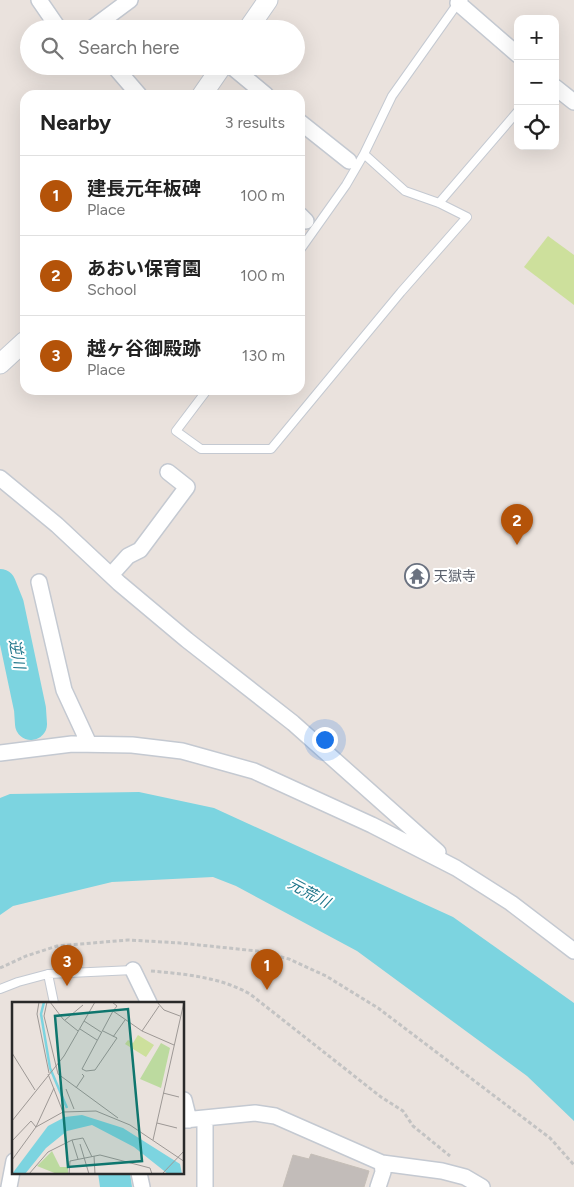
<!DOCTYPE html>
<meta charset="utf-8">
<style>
body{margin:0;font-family:Figtree,"Noto Sans JP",sans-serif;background:#f2f2f2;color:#222}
.controls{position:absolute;right:15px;top:15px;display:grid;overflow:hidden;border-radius:10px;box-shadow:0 5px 20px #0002}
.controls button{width:45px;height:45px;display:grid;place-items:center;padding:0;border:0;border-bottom:1px solid #e0e0e0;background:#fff;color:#222;font:25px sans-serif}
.you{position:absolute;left:324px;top:739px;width:18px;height:18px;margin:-12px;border:4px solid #fff;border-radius:50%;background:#1a73e8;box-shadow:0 0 0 8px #1a73e833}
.badge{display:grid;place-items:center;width:32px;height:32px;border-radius:50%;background:#b45309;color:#fff;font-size:16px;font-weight:700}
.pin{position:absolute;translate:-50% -41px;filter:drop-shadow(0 1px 2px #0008)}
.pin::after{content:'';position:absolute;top:26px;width:18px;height:15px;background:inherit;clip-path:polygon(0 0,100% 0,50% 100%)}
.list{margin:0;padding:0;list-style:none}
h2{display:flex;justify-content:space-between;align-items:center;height:65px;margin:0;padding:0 20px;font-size:21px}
h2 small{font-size:16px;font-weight:400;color:#767676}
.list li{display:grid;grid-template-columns:32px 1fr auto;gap:15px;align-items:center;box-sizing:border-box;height:80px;padding:0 20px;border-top:1px solid #e0e0e0}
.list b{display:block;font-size:19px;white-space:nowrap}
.list p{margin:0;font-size:16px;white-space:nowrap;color:#767676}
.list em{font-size:16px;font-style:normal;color:#767676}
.icon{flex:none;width:28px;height:28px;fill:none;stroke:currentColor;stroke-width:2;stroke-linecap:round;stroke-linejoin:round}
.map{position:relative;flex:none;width:574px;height:1187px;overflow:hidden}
.search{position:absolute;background:#fff;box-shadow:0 5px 20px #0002;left:20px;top:20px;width:285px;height:55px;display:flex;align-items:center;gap:12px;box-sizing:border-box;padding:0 18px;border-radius:28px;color:#767676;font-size:19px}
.panel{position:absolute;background:#fff;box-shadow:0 5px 20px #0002;left:20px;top:90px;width:285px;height:305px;border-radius:15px}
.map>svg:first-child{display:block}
</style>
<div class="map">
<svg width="574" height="1187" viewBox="0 0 574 1187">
<rect width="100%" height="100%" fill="#eae2dd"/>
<path fill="#cde09c" d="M548,236L574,255V305L524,267Z"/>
<path fill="#7cd4e0" d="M139,792L214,808L453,917L574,1003V1121L527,1076L357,951L236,886L213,877L112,882L13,906L0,915V798L10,794Z
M98,1173H130L132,1187H100Z"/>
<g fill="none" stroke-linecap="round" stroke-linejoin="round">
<path stroke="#7cd4e0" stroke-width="32" d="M0,585L8,605L30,709L31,724"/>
</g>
<path fill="#c2bcb9" stroke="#c5beb7" d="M311,1154L369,1171L364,1187H283L293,1155L309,1159Z"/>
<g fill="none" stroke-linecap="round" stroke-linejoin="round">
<defs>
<path id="service" d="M439,203L518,111
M300,250L346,185L364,154L392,96L458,3
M207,390L176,431L201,449H271L401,292L467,217L439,203L405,191L364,154
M48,974L54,1003
M0,989L18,982L48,974L133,970"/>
<path id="minor" d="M39,0L59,29
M460,0L458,3L518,55
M91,29L130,0
M114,66L139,95
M231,66L266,95
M555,87L574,102
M300,122L349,161
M300,215L306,221
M0,478L57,525L119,583L187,640L293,723L438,852
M111,575L128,556L140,550L187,487L168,472
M39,582L64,690L89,744
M0,753L72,744L132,745L182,751L254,771L372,825L456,868L511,903L574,951
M133,970L149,1003
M184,1100L189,1120
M184,1120L255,1113L275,1116L382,1163L442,1171L465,1177L482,1187
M139,1173L142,1187
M9,1187L14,1161
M205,1187V1118
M378,1187L383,1172L382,1163"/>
<path id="tertiary" d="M248,29L268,0
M202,95L222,66
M0,364L25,341"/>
</defs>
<use href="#service" stroke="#c4c9d1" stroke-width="10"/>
<use href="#minor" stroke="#c4c9d1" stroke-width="18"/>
<use href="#tertiary" stroke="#c4c9d1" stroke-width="21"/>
<path stroke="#c3c3c3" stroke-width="3" stroke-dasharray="4 2.5" stroke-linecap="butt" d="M0,968L26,956L57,946L128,940L180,943L257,951L289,959L326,976L378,1008L550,1138L574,1165
M151,971C185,974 220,977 250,994L381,1097L403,1111L413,1126L450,1156"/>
<use href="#service" stroke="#fff" stroke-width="8"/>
<use href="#minor" stroke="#fff" stroke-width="15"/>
<use href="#tertiary" stroke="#fff" stroke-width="19"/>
</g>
<defs>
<symbol id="temple-ring" viewBox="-11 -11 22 22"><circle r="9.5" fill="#fff" stroke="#6b7280" stroke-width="1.5"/><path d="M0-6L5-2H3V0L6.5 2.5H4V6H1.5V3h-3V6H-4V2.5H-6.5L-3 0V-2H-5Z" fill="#6b7280"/></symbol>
</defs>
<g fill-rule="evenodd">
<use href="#temple-ring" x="403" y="562" width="28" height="28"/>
</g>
<g text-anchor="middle" stroke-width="4" stroke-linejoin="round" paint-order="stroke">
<g font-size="14" fill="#5b616d" stroke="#fff" text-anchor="start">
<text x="434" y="581">天獄寺</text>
</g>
<g font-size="15" font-style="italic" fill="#1d7489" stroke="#fff">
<text transform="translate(17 654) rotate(79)" y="5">逆川</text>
<text transform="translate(309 893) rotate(28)" y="5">元荒川</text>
</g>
</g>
<g transform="translate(12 1002)">
<rect width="172" height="172" fill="#eae2dd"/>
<path d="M149,41L158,46L149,86L128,77ZM40,149L48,165H56V172H45L25,164Z" fill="#bcda9f"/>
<path d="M126,33L142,43L134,55L113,42L116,38L121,41Z" fill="#cde09c"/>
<path d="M70,113L111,126L168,162L170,172H156L122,145L80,123L55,129L34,146L13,172H0L36,124L53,115Z" fill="#7cd4e0"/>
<path fill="none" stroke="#7cd4e0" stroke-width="2.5" d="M32,0L29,12L38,66L55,106"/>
<path fill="none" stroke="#9d9895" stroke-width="1" d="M27,0L25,12L37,71M35,0L32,14L46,72L106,116M38,0L51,17L66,29M100,0L105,4L101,9L130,29M145,0L152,8L168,14M147,4L130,29L162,43M53,18L71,3M72,19L89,30M68,27L85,38M91,29L105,36L83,68L74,69L70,67L101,9M101,35L113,18M0,51L23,88M36,72L51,110M64,86L72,74L70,72M54,87L62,107M151,91L167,95M0,119L52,54L83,0M145,121L165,126M24,125L51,110L84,109L118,123L173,160M60,138L66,157M141,138L172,0M0,139L19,119L24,125M68,142L77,172M82,154L83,172M0,158L24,125L42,86M17,172L36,150L60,138L71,136L80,155M57,172L58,159L88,153L138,166L140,172M150,172L173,148"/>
<path fill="#0f766e" fill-opacity="0.15" stroke="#0f766e" stroke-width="2.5" d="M116,7L130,159L56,165L43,14Z"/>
<rect width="172" height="172" fill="none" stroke="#292929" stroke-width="2.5"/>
</g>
</svg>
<div class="controls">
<button>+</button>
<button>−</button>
<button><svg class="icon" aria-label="locate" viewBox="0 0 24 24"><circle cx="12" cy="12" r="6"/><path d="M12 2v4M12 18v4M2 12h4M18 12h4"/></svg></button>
</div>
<div class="you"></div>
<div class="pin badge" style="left:267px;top:990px">1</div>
<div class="pin badge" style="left:517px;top:545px">2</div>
<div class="pin badge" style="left:67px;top:986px">3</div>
<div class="search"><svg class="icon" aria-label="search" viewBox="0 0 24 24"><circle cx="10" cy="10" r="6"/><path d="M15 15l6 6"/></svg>Search here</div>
<section class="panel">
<h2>Nearby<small>3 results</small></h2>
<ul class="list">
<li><span class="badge">1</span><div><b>建長元年板碑</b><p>Place</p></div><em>100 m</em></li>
<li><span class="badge">2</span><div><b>あおい保育園</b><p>School</p></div><em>100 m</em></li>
<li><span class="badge">3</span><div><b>越ヶ谷御殿跡</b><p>Place</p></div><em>130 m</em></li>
</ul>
</section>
</div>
